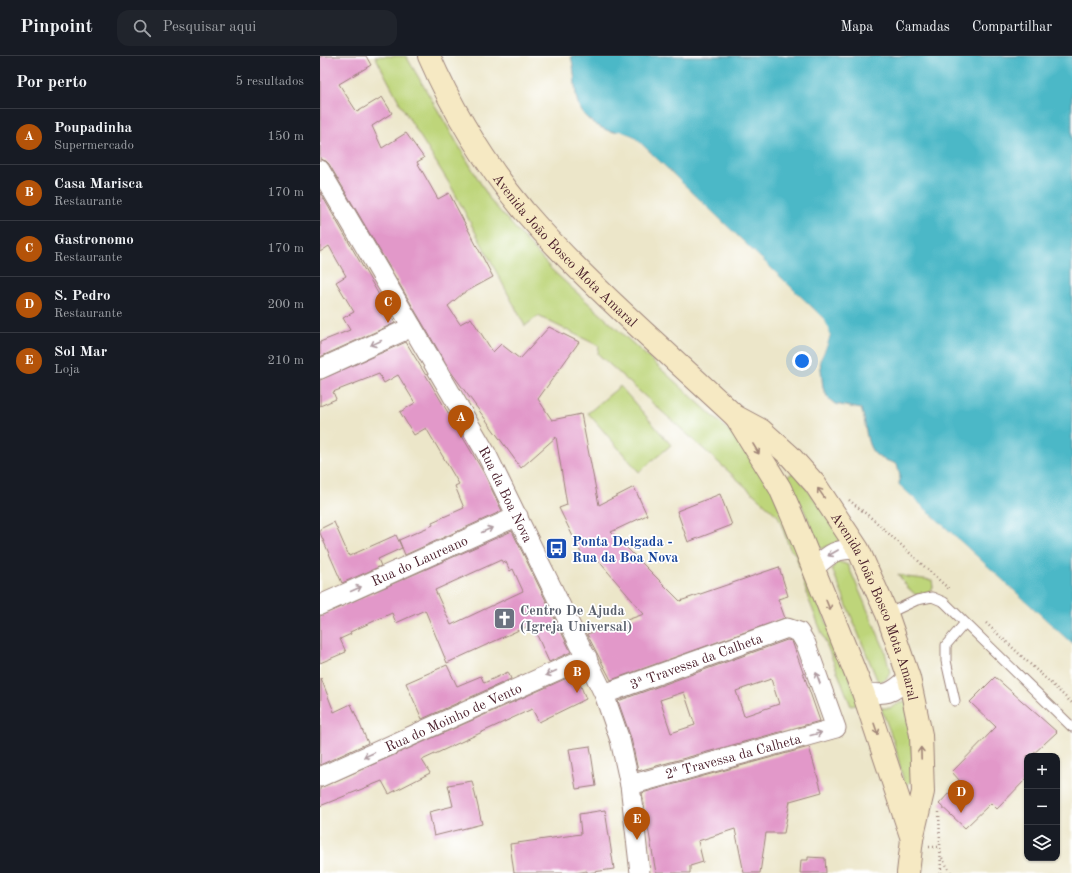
<!DOCTYPE html>
<html lang="pt">
<meta charset="utf-8">
<style>
body{margin:0;font-family:"Old Standard TT",serif;background:#20242c;color:#f1f3f6}
.controls{position:absolute;right:12px;bottom:12px;display:grid;overflow:hidden;border-radius:8px;box-shadow:0 1px 3px #0004}
.controls button{width:36px;height:36px;display:grid;place-items:center;padding:0;border:0;border-bottom:1px solid #363941;background:#171b24;color:#f1f3f6;font:20px sans-serif}
.you{position:absolute;left:482px;top:305px;width:14px;height:14px;margin:-10px;border:3px solid #fff;border-radius:50%;background:#1a73e8;box-shadow:0 0 0 6px #1a73e833}
.badge{display:grid;place-items:center;width:26px;height:26px;border-radius:50%;background:#b45309;color:#fff;font-size:13px;font-weight:700}
.pin{position:absolute;translate:-50% -33px;filter:drop-shadow(0 1px 2px #0008)}
.pin::after{content:'';position:absolute;top:21px;width:14px;height:12px;background:inherit;clip-path:polygon(0 0,100% 0,50% 100%)}
.list{margin:0;padding:0;list-style:none}
h2{display:flex;justify-content:space-between;align-items:center;height:52px;margin:0;padding:0 16px;font-size:17px}
h2 small{font-size:13px;font-weight:400;color:#9ea1a6}
.list li{display:grid;grid-template-columns:26px 1fr auto;gap:12px;align-items:center;box-sizing:border-box;height:56px;padding:0 16px;border-top:1px solid #363941}
.list b{display:block;font-size:15px;white-space:nowrap}
.list p{margin:0;font-size:13px;white-space:nowrap;color:#9ea1a6}
.list em{font-size:13px;font-style:normal;color:#9ea1a6}
.icon{flex:none;width:22px;height:22px;fill:none;stroke:currentColor;stroke-width:2;stroke-linecap:round;stroke-linejoin:round}
.map{position:relative;flex:none;width:752px;height:817px;overflow:hidden}
header{display:flex;align-items:center;gap:24px;box-sizing:border-box;height:56px;padding:0 20px;background:#171b24;border-bottom:1px solid #363941}
header strong{font-size:19px}
nav{display:flex;gap:22px;margin-inline-start:auto;font-size:14px}
.search{width:280px;height:36px;background:#20242c;display:flex;align-items:center;gap:10px;box-sizing:border-box;padding:0 14px;border-radius:12px;color:#9ea1a6;font-size:15px}
main{display:flex}
aside{flex:1;background:#171b24}
.map>svg:first-child{display:block}
</style>
<header>
<strong>Pinpoint</strong>
<div class="search"><svg class="icon" aria-label="search" viewBox="0 0 24 24"><circle cx="10" cy="10" r="6"/><path d="M15 15l6 6"/></svg>Pesquisar aqui</div>
<nav><a>Mapa</a><a>Camadas</a><a>Compartilhar</a></nav>
</header>
<main>
<aside>
<h2>Por perto<small>5 resultados</small></h2>
<ul class="list">
<li><span class="badge">A</span><div><b>Poupadinha</b><p>Supermercado</p></div><em>150 m</em></li>
<li><span class="badge">B</span><div><b>Casa Marisca</b><p>Restaurante</p></div><em>170 m</em></li>
<li><span class="badge">C</span><div><b>Gastronomo</b><p>Restaurante</p></div><em>170 m</em></li>
<li><span class="badge">D</span><div><b>S. Pedro</b><p>Restaurante</p></div><em>200 m</em></li>
<li><span class="badge">E</span><div><b>Sol Mar</b><p>Loja</p></div><em>210 m</em></li>
</ul>
</aside>
<div class="map">
<svg width="752" height="817" viewBox="0 0 752 817">
<rect width="100%" height="100%" fill="#fff"/>
<filter id="ink" filterUnits="userSpaceOnUse"><feTurbulence type="fractalNoise" baseFrequency=".025" numOctaves="2"/><feDisplacementMap in="SourceGraphic" scale="8" xChannelSelector="R" yChannelSelector="G"/><feConvolveMatrix kernelMatrix="1 2 1 2 8 2 1 2 1" color-interpolation-filters="sRGB"/></filter>
<filter id="wash" filterUnits="userSpaceOnUse"><feTurbulence type="fractalNoise" baseFrequency=".012" numOctaves="4" result="noise"/><feDisplacementMap in="SourceGraphic" scale="16" xChannelSelector="R" yChannelSelector="G"/><feGaussianBlur stdDeviation="0.9" result="paint"/><feColorMatrix in="noise" values="0 0 0 0 0 0 0 0 0 0 0 0 0 0 0 0 0 1.4 0 .05"/><feComposite in="paint" operator="in"/></filter>
<g filter="url(#wash)">
<rect width="100%" height="100%" fill="#ece6c9"/>
<path fill="#bed57a" stroke="#847a52" d="M55,0H86L171,145L232,214L417,382L448,423L540,648L531,650L488,542L476,499L470,493L458,460L278,298L279,290L218,260L205,270L132,132L82,51Z
M300,330L351,389L319,416L268,357Z
M474,416L525,483L501,493L483,452L467,421Z
M517,505L528,509L564,592L570,616L566,623L558,626L512,513Z
M578,518L587,521L612,524L613,531L609,537L596,539L588,532Z
M586,644L595,722L585,730L574,686L561,652H570Z"/>
<path fill="#4cb8c7" stroke="#4b6c79" d="M251,0H752V588L579,429L580,420L577,408C571,406 564,404 559,401C543,391 548,368 541,353L515,348L508,342L503,332L500,304L507,289L510,279L504,263L313,80C309,79 305,77 301,76C297,75 293,76 289,75C246,58 260,36 251,0Z"/>
<path fill="#ece6c9" d="M300,75L313,80L504,263L509,273L510,279L507,289L500,304L498,303L506,289L508,279L507,274L502,264L312,82L300,77H288Z
M577,427L752,588V590L578,431Z"/>
<g id="blocks">
<path fill="#e298c9" fill-rule="evenodd" d="M0,0H46L51,9L19,28L37,56L62,41L72,57L52,70L62,92L86,77L104,102L97,106L118,143L129,137L173,221L142,238L128,250L140,268L151,262L173,296L181,288L200,303L229,271L259,286L218,343L232,364L261,358L279,449L314,431L327,459L291,476L360,545L459,511L468,540L458,543L465,562L291,624L267,578L324,558L276,502L264,503L239,452L247,449L236,381L201,412L131,316L9,108L6,105L0,103Z
M0,136L75,267L0,301V286L30,274L23,262L34,256L16,226L26,220L9,190L0,196Z
M86,286L164,417L182,455L85,499L79,484L113,469L112,466L144,452L135,430L139,428L106,372L94,379L80,356L95,347L78,319L64,327L59,318L13,336L16,343L0,350V324Z
M400,438L412,469L368,486L357,455Z
M14,466L29,500L76,479L82,492L58,503L61,510L22,527L0,477V473Z
M192,475L251,596L229,606L212,568L127,607L105,554L76,567L72,557L30,576L31,578L20,583L26,596L0,607V560ZM181,504L183,507L186,506L190,515L193,513L203,535L131,569L115,534Z
M467,584L472,585L500,665L318,715L311,682L298,645ZM451,623L459,648L424,660L416,635ZM364,636L375,669L351,677L340,644Z
M127,609L137,630L161,620L164,627L188,616L191,623L102,663L86,627Z
M256,618L266,643L219,666L212,653L102,704L110,717L69,738L62,725L0,750V732Z
M675,621L737,676L711,700H707V722L677,753L671,747L645,772L619,748L640,725L632,716L676,671L650,646Z
M1,622L14,656L31,648L48,687L0,709Z
M270,690L276,730L256,733L249,693Z
M489,691L502,736L470,745L464,777H446L440,817H424L415,773L378,785L383,806L370,810V817H336L322,737Z
M152,725L162,768L114,780L109,756L133,750L128,729Z
M285,754L294,813L267,817V815L255,817H194L190,788L261,778L259,758Z
M488,801L505,802L506,817H480L481,804H488Z"/>
</g>
</g>
<g filter="url(#ink)">
<use href="#blocks" fill-opacity="0" stroke="#9b827a" stroke-width="1"/>
<g fill="none" stroke-linecap="round" stroke-linejoin="round">
<defs>
<path id="lane" d="M567,558L597,544L612,541L624,546L752,671
M635,645L626,605V589L645,567"/>
<g id="street">
<path id="s1" d="M0,114L166,397L284,638L300,684L310,729L320,817"/>
<path d="M0,313L92,271"/>
<path d="M493,513C511,497 514,493 538,493"/>
<path id="s2" d="M0,549L198,460"/>
<path d="M543,636C568,640 570,638 589,622"/>
<path d="M284,638L467,572L479,576L486,588L516,672L310,729"/>
<path id="s3" d="M0,721L267,601"/>
</g>
<g id="secondary">
<path id="s4" d="M109,0C133,55 166,109 204,155C268,229 344,293 415,360L441,374L470,400L495,428L538,493L567,558L589,622L601,679L603,736L592,783L588,817"/>
<path d="M416,361L460,432L474,464L543,636L592,783"/>
</g>
</defs>
<use href="#lane" stroke="#9b827a" stroke-width="11"/>
<use href="#street" stroke="#9b827a" stroke-width="21"/>
<use href="#secondary" stroke="#9b827a" stroke-width="24"/>
<path stroke="#9b827a" stroke-width="2.5" stroke-dasharray="1 3" stroke-linecap="butt" d="M529,444L555,465L630,534
M666,567L752,647
M619,756L621,817
M609,791H621
M622,802L631,817"/>
<use href="#lane" stroke="#fff" stroke-width="9"/>
<use href="#street" stroke="#fff" stroke-width="19"/>
<use href="#secondary" stroke="#f6e9c3" stroke-width="22"/>
</g>
<defs><path id="oneway-shaft" d="M-6 0H5M1.5-3L5.5 0L1.5 3" fill="none" stroke-width="1.6" stroke-linecap="round" stroke-linejoin="round"/></defs>
<g stroke="#ae9aa0">
<use href="#oneway-shaft" transform="translate(56 287) rotate(155)"/>
<use href="#oneway-shaft" transform="translate(167 474) rotate(-24)"/>
<use href="#oneway-shaft" transform="translate(513 497) rotate(150)"/>
<use href="#oneway-shaft" transform="translate(36 533) rotate(-24)"/>
<use href="#oneway-shaft" transform="translate(231 617) rotate(156)"/>
<use href="#oneway-shaft" transform="translate(498 622) rotate(-110)"/>
<use href="#oneway-shaft" transform="translate(496 678) rotate(-15)"/>
<use href="#oneway-shaft" transform="translate(49 699) rotate(156)"/>
</g>
<g stroke="#a08477">
<use href="#oneway-shaft" transform="translate(436 393) rotate(59)"/>
<use href="#oneway-shaft" transform="translate(501 437) rotate(-125)"/>
<use href="#oneway-shaft" transform="translate(508 549) rotate(68)"/>
<use href="#oneway-shaft" transform="translate(556 673) rotate(71)"/>
<use href="#oneway-shaft" transform="translate(601 697) rotate(-92)"/>
</g>
</g>
<defs>
<symbol id="bus-square" viewBox="-11 -11 22 22"><rect x="-9" y="-9" width="18" height="18" rx="4" fill="#1a4fb4" stroke="#fff"/><path d="M-5-6H5V4H4V6H2V4H-2V6H-4V4H-5ZM-3.5-4V0h7V-4ZM-3.5 1.2v1.5H-2V1.2ZM2 1.2v1.5H3.5V1.2Z" fill="#fff"/></symbol>
<symbol id="church-square" viewBox="-11 -11 22 22"><rect x="-9" y="-9" width="18" height="18" rx="4" fill="#6b7280" stroke="#fff"/><path d="M-1.2-6h2.4v3.5h3.3v2.4h-3.3V6h-2.4V-.1h-3.3v-2.4h3.3Z" fill="#fff"/></symbol>
</defs>
<g fill-rule="evenodd">
<use href="#bus-square" x="224" y="480" width="25" height="25"/>
<use href="#church-square" x="172" y="550" width="25" height="25"/>
</g>
<g text-anchor="middle" stroke-width="3.5" stroke-linejoin="round" paint-order="stroke">
<g font-size="14" fill="#4a1f2b" stroke="#fff">
<text dy="5" stroke="none"><textPath href="#s4" startOffset="239">Avenida João Bosco Mota Amaral</textPath></text>
<text dy="5" stroke="none"><textPath href="#s1" startOffset="374">Rua da Boa Nova</textPath></text>
<text dy="5" stroke="none"><textPath href="#s2" startOffset="109">Rua do Laureano</textPath></text>
<text dy="5" stroke="none"><textPath href="#s4" startOffset="720">Avenida João Bosco Mota Amaral</textPath></text>
<text transform="translate(376 605) rotate(-20)" y="5">3ª Travessa da Calheta</text>
<text dy="5" stroke="none"><textPath href="#s3" startOffset="146">Rua do Moinho de Vento</textPath></text>
<text transform="translate(413 700) rotate(-15)" y="5">2ª Travessa da Calheta</text>
</g>
<g font-size="14" font-weight="bold" fill="#164399" stroke="#fff" text-anchor="start">
<text x="252" y="490">Ponta Delgada -<tspan x="252" dy="16">Rua da Boa Nova</tspan></text>
</g>
<g font-size="14" font-weight="bold" fill="#5b616d" stroke="#fff" text-anchor="start">
<text x="200" y="559">Centro De Ajuda<tspan x="200" dy="16">(Igreja Universal)</tspan></text>
</g>
</g>
</svg>
<div class="controls">
<button>+</button>
<button>−</button>
<button><svg class="icon" aria-label="layers" viewBox="0 0 24 24"><path d="M12 4l9 5-9 5-9-5zM3 14l9 5 9-5"/></svg></button>
</div>
<div class="you"></div>
<div class="pin badge" style="left:141px;top:382px">A</div>
<div class="pin badge" style="left:257px;top:637px">B</div>
<div class="pin badge" style="left:68px;top:267px">C</div>
<div class="pin badge" style="left:641px;top:757px">D</div>
<div class="pin badge" style="left:317px;top:784px">E</div>
</div>
</main>
